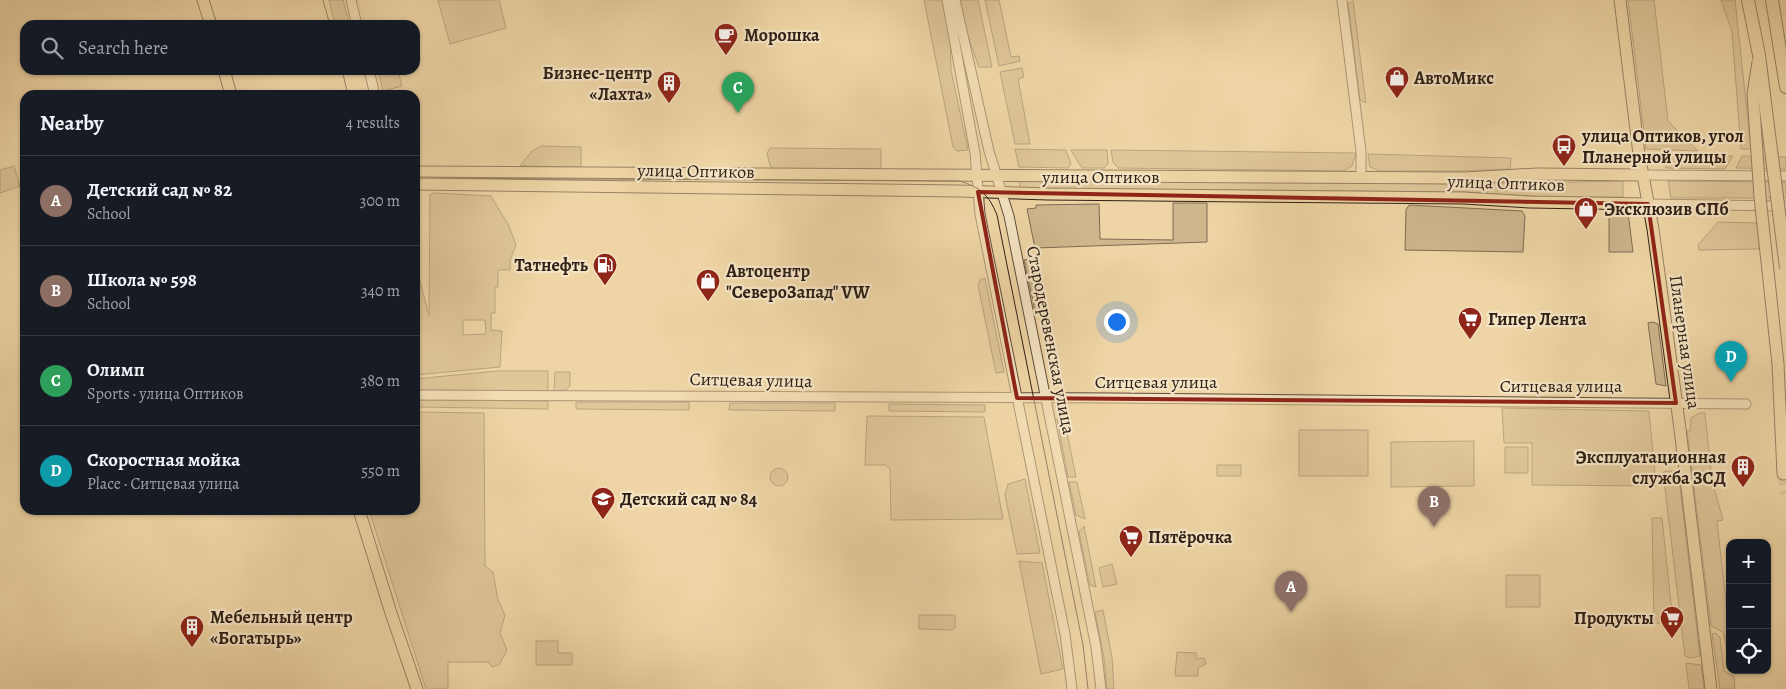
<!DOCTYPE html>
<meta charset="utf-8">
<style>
body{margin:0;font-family:Alegreya,serif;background:#242831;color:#f1f3f6}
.controls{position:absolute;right:15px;bottom:15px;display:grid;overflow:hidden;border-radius:10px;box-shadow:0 1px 4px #0004}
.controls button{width:45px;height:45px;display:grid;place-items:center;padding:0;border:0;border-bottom:1px solid #363941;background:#171b24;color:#f1f3f6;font:25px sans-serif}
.you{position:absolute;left:1116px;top:321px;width:18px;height:18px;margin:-12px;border:4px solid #fff;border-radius:50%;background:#1a73e8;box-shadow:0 0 0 8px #1a73e833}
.badge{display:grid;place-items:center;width:32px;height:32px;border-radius:50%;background:#0f766e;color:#fff;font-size:16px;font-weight:700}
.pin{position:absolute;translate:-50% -41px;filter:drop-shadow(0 1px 2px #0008)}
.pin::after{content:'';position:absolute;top:26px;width:18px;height:15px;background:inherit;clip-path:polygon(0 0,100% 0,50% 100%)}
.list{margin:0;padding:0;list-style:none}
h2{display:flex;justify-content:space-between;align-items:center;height:65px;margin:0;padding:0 20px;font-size:21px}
h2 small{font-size:16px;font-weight:400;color:#9ea1a6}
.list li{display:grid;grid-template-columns:32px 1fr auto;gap:15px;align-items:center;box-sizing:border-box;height:90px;padding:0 20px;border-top:1px solid #363941}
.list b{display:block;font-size:19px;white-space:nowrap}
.list p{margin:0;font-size:16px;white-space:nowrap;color:#9ea1a6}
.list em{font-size:16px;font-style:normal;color:#9ea1a6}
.icon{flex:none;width:28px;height:28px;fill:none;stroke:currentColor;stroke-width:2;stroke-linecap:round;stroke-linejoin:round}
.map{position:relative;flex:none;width:1786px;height:689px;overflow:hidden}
.search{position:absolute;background:#171b24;box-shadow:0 1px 4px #0004;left:20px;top:20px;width:400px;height:55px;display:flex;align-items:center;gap:12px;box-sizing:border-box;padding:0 18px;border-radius:15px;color:#9ea1a6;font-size:19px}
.panel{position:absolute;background:#171b24;box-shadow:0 1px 4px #0004;left:20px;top:90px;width:400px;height:425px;border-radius:15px}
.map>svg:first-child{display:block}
</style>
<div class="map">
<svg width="1786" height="689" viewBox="0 0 1786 689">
<rect width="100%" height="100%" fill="#efd5a5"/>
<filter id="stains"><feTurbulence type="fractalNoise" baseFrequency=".004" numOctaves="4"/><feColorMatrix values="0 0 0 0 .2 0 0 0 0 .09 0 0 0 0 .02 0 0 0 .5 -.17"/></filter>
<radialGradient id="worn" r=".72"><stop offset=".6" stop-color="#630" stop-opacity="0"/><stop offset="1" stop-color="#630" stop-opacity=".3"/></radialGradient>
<path fill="#ceb68d" stroke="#7e6b52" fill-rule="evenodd" d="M329,0H343L349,22L335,25Z
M438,0H499L506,28L450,44Z
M924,0H942L950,37L951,70L968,150L957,151L953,147Z
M960,0H978L992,67H979L967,34Z
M985,0H999L1011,57L1019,56L1020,61L999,66Z
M1628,0H1654L1668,121L1698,151L1646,149Z
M1721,0H1735L1751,149H1741L1732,32Z
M1353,1L1366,103L1360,100L1348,4Z
M1022,68L1024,77L1018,79L1030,144H1015L1000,72Z
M378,70H398L402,86L383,91Z
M541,146L581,147V167L520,166L532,151Z
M770,148L881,149V170L775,169L770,166L767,153Z
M1015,149L1066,150L1071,164L1068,168L1019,167Z
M1071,150H1107L1108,164L1104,168H1082Z
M1111,150L1353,153H1356L1352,166L1343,171L1118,168L1113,162Z
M1368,154L1511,158L1510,169L1465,171H1380L1370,167Z
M1670,156H1733L1725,169L1666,168V159Z
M1742,156L1786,157V169L1736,168Z
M14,166L20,186L0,193V170Z
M1019,180L1465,184L1623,181V197H1548L1464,192L1020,188Z
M1668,181L1786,182V198H1671Z
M434,193L491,196L509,226L516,245L510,260V270H498V287H495V313H491V330L502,331L500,367L415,375V262L429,316L430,195ZM463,320H485L486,334L463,335Z
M1173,203H1207V242L1035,248L1027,209L1036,208V205L1099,204L1100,239L1173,240Z
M1409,205L1522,211L1525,216L1523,252L1405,250L1406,210Z
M1609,212L1628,213L1633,252H1609Z
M1718,222L1759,223V249L1699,250L1698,245Z
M1029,259L1040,310L1035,311L1024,260Z
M985,278L1004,372L996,373L978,285L980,280Z
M1653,322L1658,324L1666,386L1656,384L1648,323Z
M497,371H548V391L415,390V379Z
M555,372H570V386L566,390L554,391Z
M415,400L548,401V409L415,407Z
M576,402H689V410L576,409Z
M730,403H835V411L729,410Z
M889,404L985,405V412L889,411Z
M1502,408L1649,411L1656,486L1532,485V443H1504Z
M415,412L484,413L485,566L493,572L498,600L505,615L500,633L507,650L499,665L492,667L488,662H448V689H426L369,510H415Z
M1699,413H1705L1712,480L1723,520L1717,521L1730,639V665L1723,632L1711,626L1687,431H1690L1691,418Z
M867,416L984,417L1003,519L891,520L890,469L885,465H865Z
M1064,418L1076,477H1068L1057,419Z
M1299,430H1368V476H1299Z
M1474,441V486L1391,487V442Z
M1505,447H1528V473H1505Z
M1217,465H1241V476H1217Z
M770 477a9 9 0 1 1 18 0a9 9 0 1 1-18 0Z
M1678,470L1700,656L1690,658L1685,656L1663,472Z
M1025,479L1040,553L1017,554L1005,495L1008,484Z
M1069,482H1077L1085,519L1076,515Z
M1652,518H1662L1673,623H1654Z
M1084,526L1096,587L1090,585L1079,532Z
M1019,561L1042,563L1063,669L1041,674Z
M1112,564L1117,584L1103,587L1099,568Z
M1506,575H1540V607H1506Z
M1103,610L1112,657L1114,689H1107L1104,658L1095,612Z
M919,615H955V628L951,630L919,629Z
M1715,633L1720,637L1724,671L1734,676L1735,689H1720L1712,634Z
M536,641H558V653H572V665H536Z
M1177,652L1196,653V659L1204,658L1206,664L1198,668V676H1175Z
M1686,663L1701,665L1704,689H1689Z"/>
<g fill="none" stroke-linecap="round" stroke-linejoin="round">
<path stroke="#c8b189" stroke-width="11" stroke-dasharray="11 5.5" stroke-linecap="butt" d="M1783,474L1786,494"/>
<defs>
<path id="minor" d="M351,0L357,25
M947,0L975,153L980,214L1065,634L1072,689
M955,0L989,151L1009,216L1096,647L1101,689
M1342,0L1361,151V178
M369,70L375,95
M1642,175L1786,176
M1648,204L1786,206
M415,395L1112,398L1746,404"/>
<path id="major" d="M203,0L211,25
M1620,0L1639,154L1653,229L1680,429L1711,689
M224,70L231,95
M415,172L1465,178L1537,174L1642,175
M415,184L959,191L1048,194L1464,198L1530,202L1648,204
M1778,364L1783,474
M359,510L391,613L417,689"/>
<path id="highway" d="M1748,0L1759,55
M1772,0L1786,87"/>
</defs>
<use href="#minor" stroke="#5e4d3a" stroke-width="11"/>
<use href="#major" stroke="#2e2017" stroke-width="13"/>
<use href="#highway" stroke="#2e2017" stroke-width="14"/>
<use href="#minor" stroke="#f5e4c4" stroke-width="9"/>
<use href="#major" stroke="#efd5a5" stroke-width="11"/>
<use href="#highway" stroke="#efd5a5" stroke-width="12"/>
<path stroke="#2e2017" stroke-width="1" d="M323,0L330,25
M342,70L348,95
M415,177L959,181C980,187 989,195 997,215L1083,645L1088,689"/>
<defs>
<path id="major-bridge" d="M1758,62L1753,94L1760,197L1778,364"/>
<path id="highway-bridge" d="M1759,55L1786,268"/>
</defs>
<use href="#major-bridge" stroke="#2e2017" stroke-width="13" stroke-linecap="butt"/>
<use href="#highway-bridge" stroke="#2e2017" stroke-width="14" stroke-linecap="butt"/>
<use href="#major-bridge" stroke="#efd5a5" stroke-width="11"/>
<use href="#highway-bridge" stroke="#efd5a5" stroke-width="12"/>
</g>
<path d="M0 0H1786V689H0ZM978,192L1648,204L1676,403L1017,398Z" fill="#efd5a5" fill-opacity=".55" fill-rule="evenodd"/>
<path fill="none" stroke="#8f2418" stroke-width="4" stroke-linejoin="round" d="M978,192L1648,204L1676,403L1017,398Z"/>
<defs>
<symbol id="cafe-pin" viewBox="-11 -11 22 30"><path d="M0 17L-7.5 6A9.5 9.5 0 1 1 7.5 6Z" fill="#8f2418" stroke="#f5e4c4"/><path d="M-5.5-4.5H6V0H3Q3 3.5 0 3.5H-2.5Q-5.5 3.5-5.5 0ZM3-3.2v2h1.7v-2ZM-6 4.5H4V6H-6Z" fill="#fff"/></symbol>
<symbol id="shop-pin" viewBox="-11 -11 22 30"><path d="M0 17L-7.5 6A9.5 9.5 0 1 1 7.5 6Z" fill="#8f2418" stroke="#f5e4c4"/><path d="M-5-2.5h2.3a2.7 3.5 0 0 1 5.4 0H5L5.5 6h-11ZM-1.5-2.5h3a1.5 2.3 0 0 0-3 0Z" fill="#fff"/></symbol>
<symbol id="building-pin" viewBox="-11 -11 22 30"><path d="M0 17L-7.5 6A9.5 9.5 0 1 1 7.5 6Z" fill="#8f2418" stroke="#f5e4c4"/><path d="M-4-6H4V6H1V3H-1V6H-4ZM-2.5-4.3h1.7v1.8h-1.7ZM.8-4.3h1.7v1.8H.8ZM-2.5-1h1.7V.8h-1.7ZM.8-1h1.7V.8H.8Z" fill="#fff"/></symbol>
<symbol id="bus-pin" viewBox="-11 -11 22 30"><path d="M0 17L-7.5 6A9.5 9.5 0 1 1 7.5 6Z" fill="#8f2418" stroke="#f5e4c4"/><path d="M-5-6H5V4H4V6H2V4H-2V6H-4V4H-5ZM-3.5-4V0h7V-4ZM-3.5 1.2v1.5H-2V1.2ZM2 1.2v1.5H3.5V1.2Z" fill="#fff"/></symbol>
<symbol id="fuel-pin" viewBox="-11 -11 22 30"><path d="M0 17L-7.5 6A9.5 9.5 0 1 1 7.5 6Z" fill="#8f2418" stroke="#f5e4c4"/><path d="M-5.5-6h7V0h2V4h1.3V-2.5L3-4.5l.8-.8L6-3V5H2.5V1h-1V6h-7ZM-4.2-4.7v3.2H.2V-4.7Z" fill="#fff"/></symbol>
<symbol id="supermarket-pin" viewBox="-11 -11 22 30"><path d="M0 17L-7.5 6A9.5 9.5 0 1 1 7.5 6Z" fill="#8f2418" stroke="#f5e4c4"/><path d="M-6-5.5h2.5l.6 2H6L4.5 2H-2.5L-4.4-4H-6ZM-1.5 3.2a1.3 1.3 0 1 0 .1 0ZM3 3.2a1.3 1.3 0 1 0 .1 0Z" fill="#fff"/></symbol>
<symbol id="school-pin" viewBox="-11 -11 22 30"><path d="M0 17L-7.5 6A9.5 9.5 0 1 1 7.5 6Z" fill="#8f2418" stroke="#f5e4c4"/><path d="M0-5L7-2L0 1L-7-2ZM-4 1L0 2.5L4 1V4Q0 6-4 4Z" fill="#fff"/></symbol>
</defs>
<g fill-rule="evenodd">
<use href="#cafe-pin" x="712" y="21" width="28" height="38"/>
<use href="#shop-pin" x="1383" y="64" width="28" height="38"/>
<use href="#building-pin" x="655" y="69" width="28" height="38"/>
<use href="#bus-pin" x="1550" y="132" width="28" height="38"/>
<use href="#shop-pin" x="1572" y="195" width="28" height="38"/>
<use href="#fuel-pin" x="591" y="251" width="28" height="38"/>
<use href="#shop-pin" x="694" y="267" width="28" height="38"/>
<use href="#supermarket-pin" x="1456" y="305" width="28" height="38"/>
<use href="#building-pin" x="1729" y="453" width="28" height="38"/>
<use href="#school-pin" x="589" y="485" width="28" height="38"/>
<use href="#supermarket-pin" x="1117" y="523" width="28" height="38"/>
<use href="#supermarket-pin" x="1658" y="604" width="28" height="38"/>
<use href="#building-pin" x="178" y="613" width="28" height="38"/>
</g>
<g text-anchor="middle" stroke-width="4.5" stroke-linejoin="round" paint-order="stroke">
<g font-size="18" font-weight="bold" fill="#2e2017" stroke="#f5e4c4" text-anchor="start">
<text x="744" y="41">Морошка</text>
<text x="652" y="79" text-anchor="end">Бизнес-центр<tspan x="652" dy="21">«Лахта»</tspan></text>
<text x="1414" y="84">АвтоМикс</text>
<text x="1582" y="142">улица Оптиков, угол<tspan x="1582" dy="21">Планерной улицы</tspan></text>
<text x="1604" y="215">Эксклюзив СПб</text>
<text x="588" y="271" text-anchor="end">Татнефть</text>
<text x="726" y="277">Автоцентр<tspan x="726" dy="21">"СевероЗапад" VW</tspan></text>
<text x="1488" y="325">Гипер Лента</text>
<text x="1726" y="463" text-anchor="end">Эксплуатационная<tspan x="1726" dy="21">служба ЗСД</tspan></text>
<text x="620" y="505">Детский сад № 84</text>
<text x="1148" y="543">Пятёрочка</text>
<text x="210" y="623">Мебельный центр<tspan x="210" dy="21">«Богатырь»</tspan></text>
<text x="1654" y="624" text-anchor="end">Продукты</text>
</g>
<g font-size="18" fill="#2e2017" stroke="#f5e4c4">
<text transform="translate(696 171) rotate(1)" y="6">улица Оптиков</text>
<text x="1101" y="183">улица Оптиков</text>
<text transform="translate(1506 183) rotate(2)" y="6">улица Оптиков</text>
<text transform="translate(1051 340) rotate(79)" y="6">Стародеревенская улица</text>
<text transform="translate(1685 342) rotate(82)" y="6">Планерная улица</text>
<text transform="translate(751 380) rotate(1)" y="6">Ситцевая улица</text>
<text x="1156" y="388">Ситцевая улица</text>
<text x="1561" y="392">Ситцевая улица</text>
</g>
</g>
<rect width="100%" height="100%" filter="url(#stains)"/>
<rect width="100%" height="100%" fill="url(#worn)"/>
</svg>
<div class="controls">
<button>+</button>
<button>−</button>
<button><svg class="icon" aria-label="locate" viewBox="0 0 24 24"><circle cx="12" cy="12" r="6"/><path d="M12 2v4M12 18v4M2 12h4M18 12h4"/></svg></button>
</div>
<div class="you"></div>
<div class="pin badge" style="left:1291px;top:612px;background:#8d6e63">A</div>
<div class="pin badge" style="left:1434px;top:527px;background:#8d6e63">B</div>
<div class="pin badge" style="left:738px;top:113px;background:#2e9e5b">C</div>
<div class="pin badge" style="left:1731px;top:382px;background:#0f9aa8">D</div>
<div class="search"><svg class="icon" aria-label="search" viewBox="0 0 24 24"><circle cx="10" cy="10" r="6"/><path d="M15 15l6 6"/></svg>Search here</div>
<section class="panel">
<h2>Nearby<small>4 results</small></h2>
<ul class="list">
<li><span class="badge" style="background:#8d6e63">A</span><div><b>Детский сад № 82</b><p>School</p></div><em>300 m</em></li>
<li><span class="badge" style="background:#8d6e63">B</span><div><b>Школа № 598</b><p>School</p></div><em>340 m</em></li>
<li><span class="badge" style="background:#2e9e5b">C</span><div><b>Олимп</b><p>Sports · улица Оптиков</p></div><em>380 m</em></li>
<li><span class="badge" style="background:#0f9aa8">D</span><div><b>Скоростная мойка</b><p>Place · Ситцевая улица</p></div><em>550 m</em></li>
</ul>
</section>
</div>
